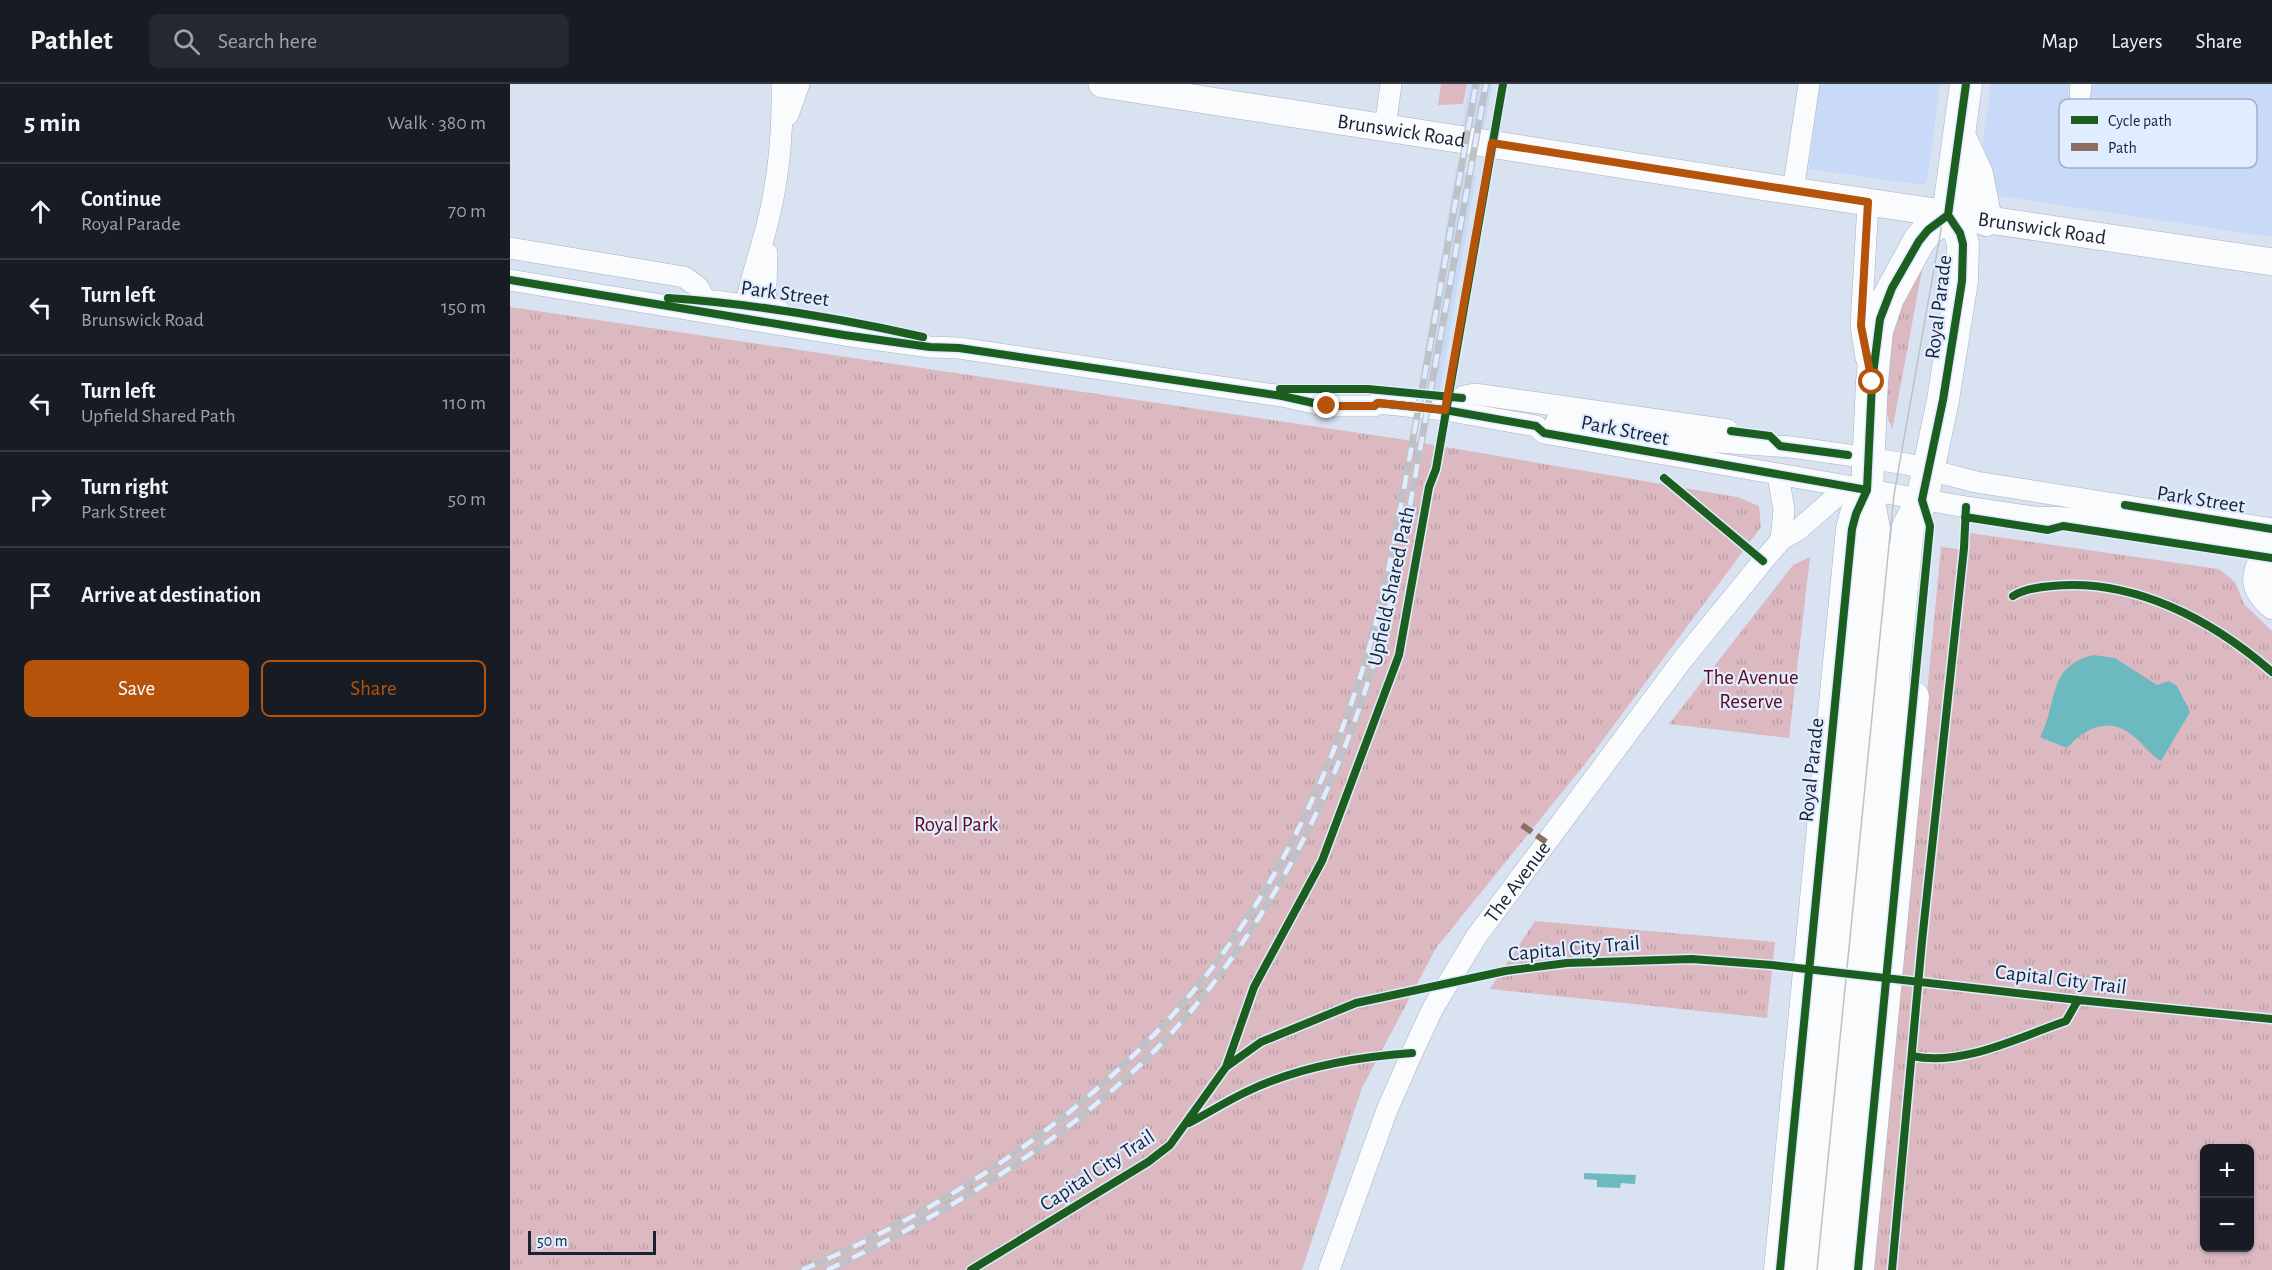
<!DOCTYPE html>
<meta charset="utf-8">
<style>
body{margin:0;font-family:"Alegreya Sans",sans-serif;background:#242831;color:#f1f3f6}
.controls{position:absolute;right:18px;bottom:18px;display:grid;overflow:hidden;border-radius:9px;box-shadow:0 2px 4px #0004}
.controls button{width:54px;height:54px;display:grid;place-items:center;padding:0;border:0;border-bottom:2px solid #363941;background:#171b24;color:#f1f3f6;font:30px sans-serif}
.scale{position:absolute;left:18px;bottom:15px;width:128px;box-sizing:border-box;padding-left:6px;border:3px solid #182233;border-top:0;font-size:16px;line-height:21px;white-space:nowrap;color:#182233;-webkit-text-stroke:4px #e0ecff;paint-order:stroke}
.stop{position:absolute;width:18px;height:18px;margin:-14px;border:4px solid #b45309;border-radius:50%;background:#fff}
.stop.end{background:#b45309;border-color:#fff;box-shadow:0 2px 6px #0008}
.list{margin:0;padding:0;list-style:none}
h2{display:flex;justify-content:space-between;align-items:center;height:78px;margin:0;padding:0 24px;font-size:26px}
h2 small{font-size:20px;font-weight:400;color:#9ea1a6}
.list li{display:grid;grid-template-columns:39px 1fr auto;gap:18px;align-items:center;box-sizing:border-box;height:96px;padding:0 24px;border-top:2px solid #363941}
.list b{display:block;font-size:22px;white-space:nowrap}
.list p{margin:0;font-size:20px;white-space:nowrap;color:#9ea1a6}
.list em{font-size:20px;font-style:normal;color:#9ea1a6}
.actions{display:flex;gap:12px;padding:18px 24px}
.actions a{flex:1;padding:14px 0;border:2px solid #b45309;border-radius:9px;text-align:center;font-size:21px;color:#b45309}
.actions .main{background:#b45309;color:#fff}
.icon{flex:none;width:33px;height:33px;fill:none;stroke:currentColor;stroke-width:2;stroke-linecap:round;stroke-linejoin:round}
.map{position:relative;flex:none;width:1762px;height:1186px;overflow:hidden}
header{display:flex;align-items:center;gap:36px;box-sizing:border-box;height:84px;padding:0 30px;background:#171b24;border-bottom:2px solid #363941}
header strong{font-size:28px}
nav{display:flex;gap:33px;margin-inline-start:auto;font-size:21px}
.search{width:420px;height:54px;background:#242831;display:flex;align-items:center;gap:15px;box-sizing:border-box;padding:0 21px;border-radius:9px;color:#9ea1a6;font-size:22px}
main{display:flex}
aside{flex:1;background:#171b24}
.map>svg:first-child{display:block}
</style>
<header>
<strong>Pathlet</strong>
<div class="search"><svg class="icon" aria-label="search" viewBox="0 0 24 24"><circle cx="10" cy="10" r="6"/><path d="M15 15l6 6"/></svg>Search here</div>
<nav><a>Map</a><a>Layers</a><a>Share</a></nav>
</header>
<main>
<aside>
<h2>5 min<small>Walk · 380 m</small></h2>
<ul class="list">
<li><svg class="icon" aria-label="ahead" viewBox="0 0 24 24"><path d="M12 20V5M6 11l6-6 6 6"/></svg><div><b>Continue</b><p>Royal Parade</p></div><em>70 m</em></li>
<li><svg class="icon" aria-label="left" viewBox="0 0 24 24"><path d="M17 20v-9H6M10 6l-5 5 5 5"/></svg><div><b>Turn left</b><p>Brunswick Road</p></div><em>150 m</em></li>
<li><svg class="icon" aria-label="left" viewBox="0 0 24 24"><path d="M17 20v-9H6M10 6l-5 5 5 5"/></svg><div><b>Turn left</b><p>Upfield Shared Path</p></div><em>110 m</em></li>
<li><svg class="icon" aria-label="right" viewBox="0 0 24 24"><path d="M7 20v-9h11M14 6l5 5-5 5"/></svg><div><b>Turn right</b><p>Park Street</p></div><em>50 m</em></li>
<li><svg class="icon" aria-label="arrive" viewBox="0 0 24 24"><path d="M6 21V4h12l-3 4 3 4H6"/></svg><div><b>Arrive at destination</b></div></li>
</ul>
<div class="actions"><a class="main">Save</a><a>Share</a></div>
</aside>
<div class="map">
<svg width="1762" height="1186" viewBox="0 0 1762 1186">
<defs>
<pattern id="park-tufts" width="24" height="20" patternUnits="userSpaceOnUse" patternTransform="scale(1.5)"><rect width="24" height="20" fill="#dcb9c0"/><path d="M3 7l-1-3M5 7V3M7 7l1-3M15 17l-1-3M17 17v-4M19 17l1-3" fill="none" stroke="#bc9fa5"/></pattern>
</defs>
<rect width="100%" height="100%" fill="#d8e2f0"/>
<path fill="#c8daf7" d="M959,0H982L974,46L952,43Z
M1309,0H1430L1417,98L1413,101L1299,85Z
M1481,0H1559L1558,10L1580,14L1582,0H1762V153L1483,111L1473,59Z
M946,85L966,92L929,312L908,309Z"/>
<path fill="#dcb9c0" d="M931,0H957L953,20L928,21Z"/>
<path fill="url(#park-tufts)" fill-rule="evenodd" d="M1415,170L1386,326L1382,345L1375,324L1376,256Z
M0,223L883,354L1227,413L1249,422L1251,443L1075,680L926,864L852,1004L792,1186H0Z
M1460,449L1709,485L1725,498L1734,520L1762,547V1186H1362L1431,463L1458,466ZM1694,1064H1740V1164H1694Z
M1300,473L1279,654L1159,640L1283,481Z
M1025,837L1265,858L1257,934L980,905Z"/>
<path fill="#6cb9c0" d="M1583,571L1605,574L1647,601L1659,597L1667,602L1680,628L1651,677C1639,670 1633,659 1622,651C1598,632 1575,644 1557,664L1530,653C1549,618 1536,583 1583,571Z
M1074,1089L1126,1091L1125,1100L1111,1099L1110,1104L1087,1103V1096L1074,1095Z"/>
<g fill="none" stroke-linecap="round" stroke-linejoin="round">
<defs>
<g id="minor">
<path d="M1570,10L1571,0"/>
<path d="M278,31L289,0"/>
<path d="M875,44L881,0"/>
<path d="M1283,107L1299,0"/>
<path d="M0,164L174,193L188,203L196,217"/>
<path d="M0,196L334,251L420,263L449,264L772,312L817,322H864L868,319L935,326L1026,342L1034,349L1456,423L1524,433L1561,434L1762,464"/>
<path d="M204,217L268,225"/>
<path d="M233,235C238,203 249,172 257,141C269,95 273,47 272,0"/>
<path d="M255,237L257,169"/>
<path d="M1356,274L1351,242L1358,119"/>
<path d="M946,327L954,312L965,310L1218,346"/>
<path d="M1046,337L1162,355L1281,363L1338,371L1397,380L1466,398L1762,445"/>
<path d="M1268,391L1274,426L1271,456"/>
<path d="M1757,451C1752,482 1727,496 1762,525"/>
<path d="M1755,463L1760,477L1762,502"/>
<path id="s1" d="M819,1186L877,1026L902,969L923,924L966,853L1173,575L1253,477L1271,456L1288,446L1337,403"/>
</g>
<g id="major">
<path id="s2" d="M592,0L1283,107L1762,178"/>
</g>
<path id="highway" d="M1449,51L1467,90L1476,136
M1438,131L1456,0
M1270,1186L1342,445L1346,430L1356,407
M1298,1186L1365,496L1364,445L1357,406L1362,298L1367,247L1378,214L1409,157L1418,146L1438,131
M1325,1186L1398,443L1412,416L1433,316L1452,197L1453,160L1450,149L1438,131
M1348,1186L1403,613"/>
</defs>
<use href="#minor" stroke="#a8b2c0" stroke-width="22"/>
<use href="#major" stroke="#a8b2c0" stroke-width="28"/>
<use href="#highway" stroke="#a8b2c0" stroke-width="33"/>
<use href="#minor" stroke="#f9fbfd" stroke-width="21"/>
<use href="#major" stroke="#f9fbfd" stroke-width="27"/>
<use href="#highway" stroke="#f9fbfd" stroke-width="32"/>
<path stroke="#bec2c6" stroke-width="1.5" d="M1307,1186L1384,411L1438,106L1452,0"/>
<defs>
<path id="rail" d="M895,449L976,0
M292,1186C436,1125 578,1032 680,911C761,816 818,697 855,578C880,494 893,408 909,322C929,215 947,107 966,0
M317,1186C448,1125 587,1038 681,927C788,799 857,638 890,475"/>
</defs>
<use href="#rail" stroke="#bec2c6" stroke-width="7"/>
<use href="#rail" stroke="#e0ecff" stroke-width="4.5" stroke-dasharray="14" stroke-linecap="butt"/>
<path stroke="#8d6e63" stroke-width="6" stroke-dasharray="12 6" stroke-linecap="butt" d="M1012,741L1036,758"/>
<defs>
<path id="cycleway" d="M1438,131L1456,0
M0,196L334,251L420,263L449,264L772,312L817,322H864L868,319L935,326L1026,342L1034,349L1357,406
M158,214C245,220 329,234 413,253
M770,305H858L952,314
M1221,347L1260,352L1270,362L1338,371
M1154,394L1253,477
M1615,421L1762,445
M1455,433L1538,446L1553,442L1762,474
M1503,512C1514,505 1529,503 1542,502C1624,494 1702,536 1762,588
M1402,972C1452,983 1509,953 1556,937L1568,916
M716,983L744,903L812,777L889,571L919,403L926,385L993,0
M679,1039C698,1029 717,1017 736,1008C787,983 846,973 902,969
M461,1186L638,1078L660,1061L716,983L751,958L846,919L995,887L1057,879L1182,875L1262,881L1568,916L1762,935
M1270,1186L1342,445L1346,430L1357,406L1362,298L1370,235L1382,204L1409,157L1418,146L1438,131
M1348,1186L1420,442L1412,416L1433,316L1452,197L1453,160L1450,149L1438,131
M1382,1186L1412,857L1454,464L1456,423"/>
</defs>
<use href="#cycleway" stroke="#e0ecff" stroke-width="11"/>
<use href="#cycleway" stroke="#1b5e20" stroke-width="8"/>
</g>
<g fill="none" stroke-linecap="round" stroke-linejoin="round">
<path stroke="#b45309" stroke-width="8" d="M817,322H864L868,319L935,326L982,59L1358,118L1351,242L1362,298"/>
</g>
<g text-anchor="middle" stroke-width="4.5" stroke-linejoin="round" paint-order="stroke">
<g font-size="21" fill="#182233" stroke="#e0ecff">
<text dy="7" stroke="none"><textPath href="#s2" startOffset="303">Brunswick Road</textPath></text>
<text dy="7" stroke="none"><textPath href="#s2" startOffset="951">Brunswick Road</textPath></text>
<text transform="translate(275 209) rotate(8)" y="7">Park Street</text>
<text transform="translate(1428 223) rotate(-83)" y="7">Royal Parade</text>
<text transform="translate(1115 346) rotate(11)" y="7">Park Street</text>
<text transform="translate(1691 415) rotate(9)" y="7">Park Street</text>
<text transform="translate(881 502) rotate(-78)" y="7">Upfield Shared Path</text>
<text transform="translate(1301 686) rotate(-84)" y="7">Royal Parade</text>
<text dy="7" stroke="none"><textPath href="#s1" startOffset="434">The Avenue</textPath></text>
<text transform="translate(1064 864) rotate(-5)" y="7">Capital City Trail</text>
<text transform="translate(1551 895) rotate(7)" y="7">Capital City Trail</text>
<text transform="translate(587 1086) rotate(-33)" y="7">Capital City Trail</text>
</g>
<g font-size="21" fill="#600718" stroke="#e0ecff">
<text x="1241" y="600">The Avenue<tspan x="1241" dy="24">Reserve</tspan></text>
<text x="446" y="747">Royal Park</text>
</g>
</g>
<rect x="1549" y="15" width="198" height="69" rx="9" fill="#e0ecff" stroke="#a4afc2" stroke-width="1.5"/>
<rect x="1561" y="32" width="27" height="8" fill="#1b5e20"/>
<rect x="1561" y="59" width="27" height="8" fill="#8d6e63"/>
<g font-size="16" fill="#182233">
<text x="1598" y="42">Cycle path</text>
<text x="1598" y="69">Path</text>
</g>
</svg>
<div class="controls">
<button>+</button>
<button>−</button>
</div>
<div class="scale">50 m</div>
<div class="stop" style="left:1362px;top:298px"></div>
<div class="stop end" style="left:817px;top:322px"></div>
</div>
</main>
